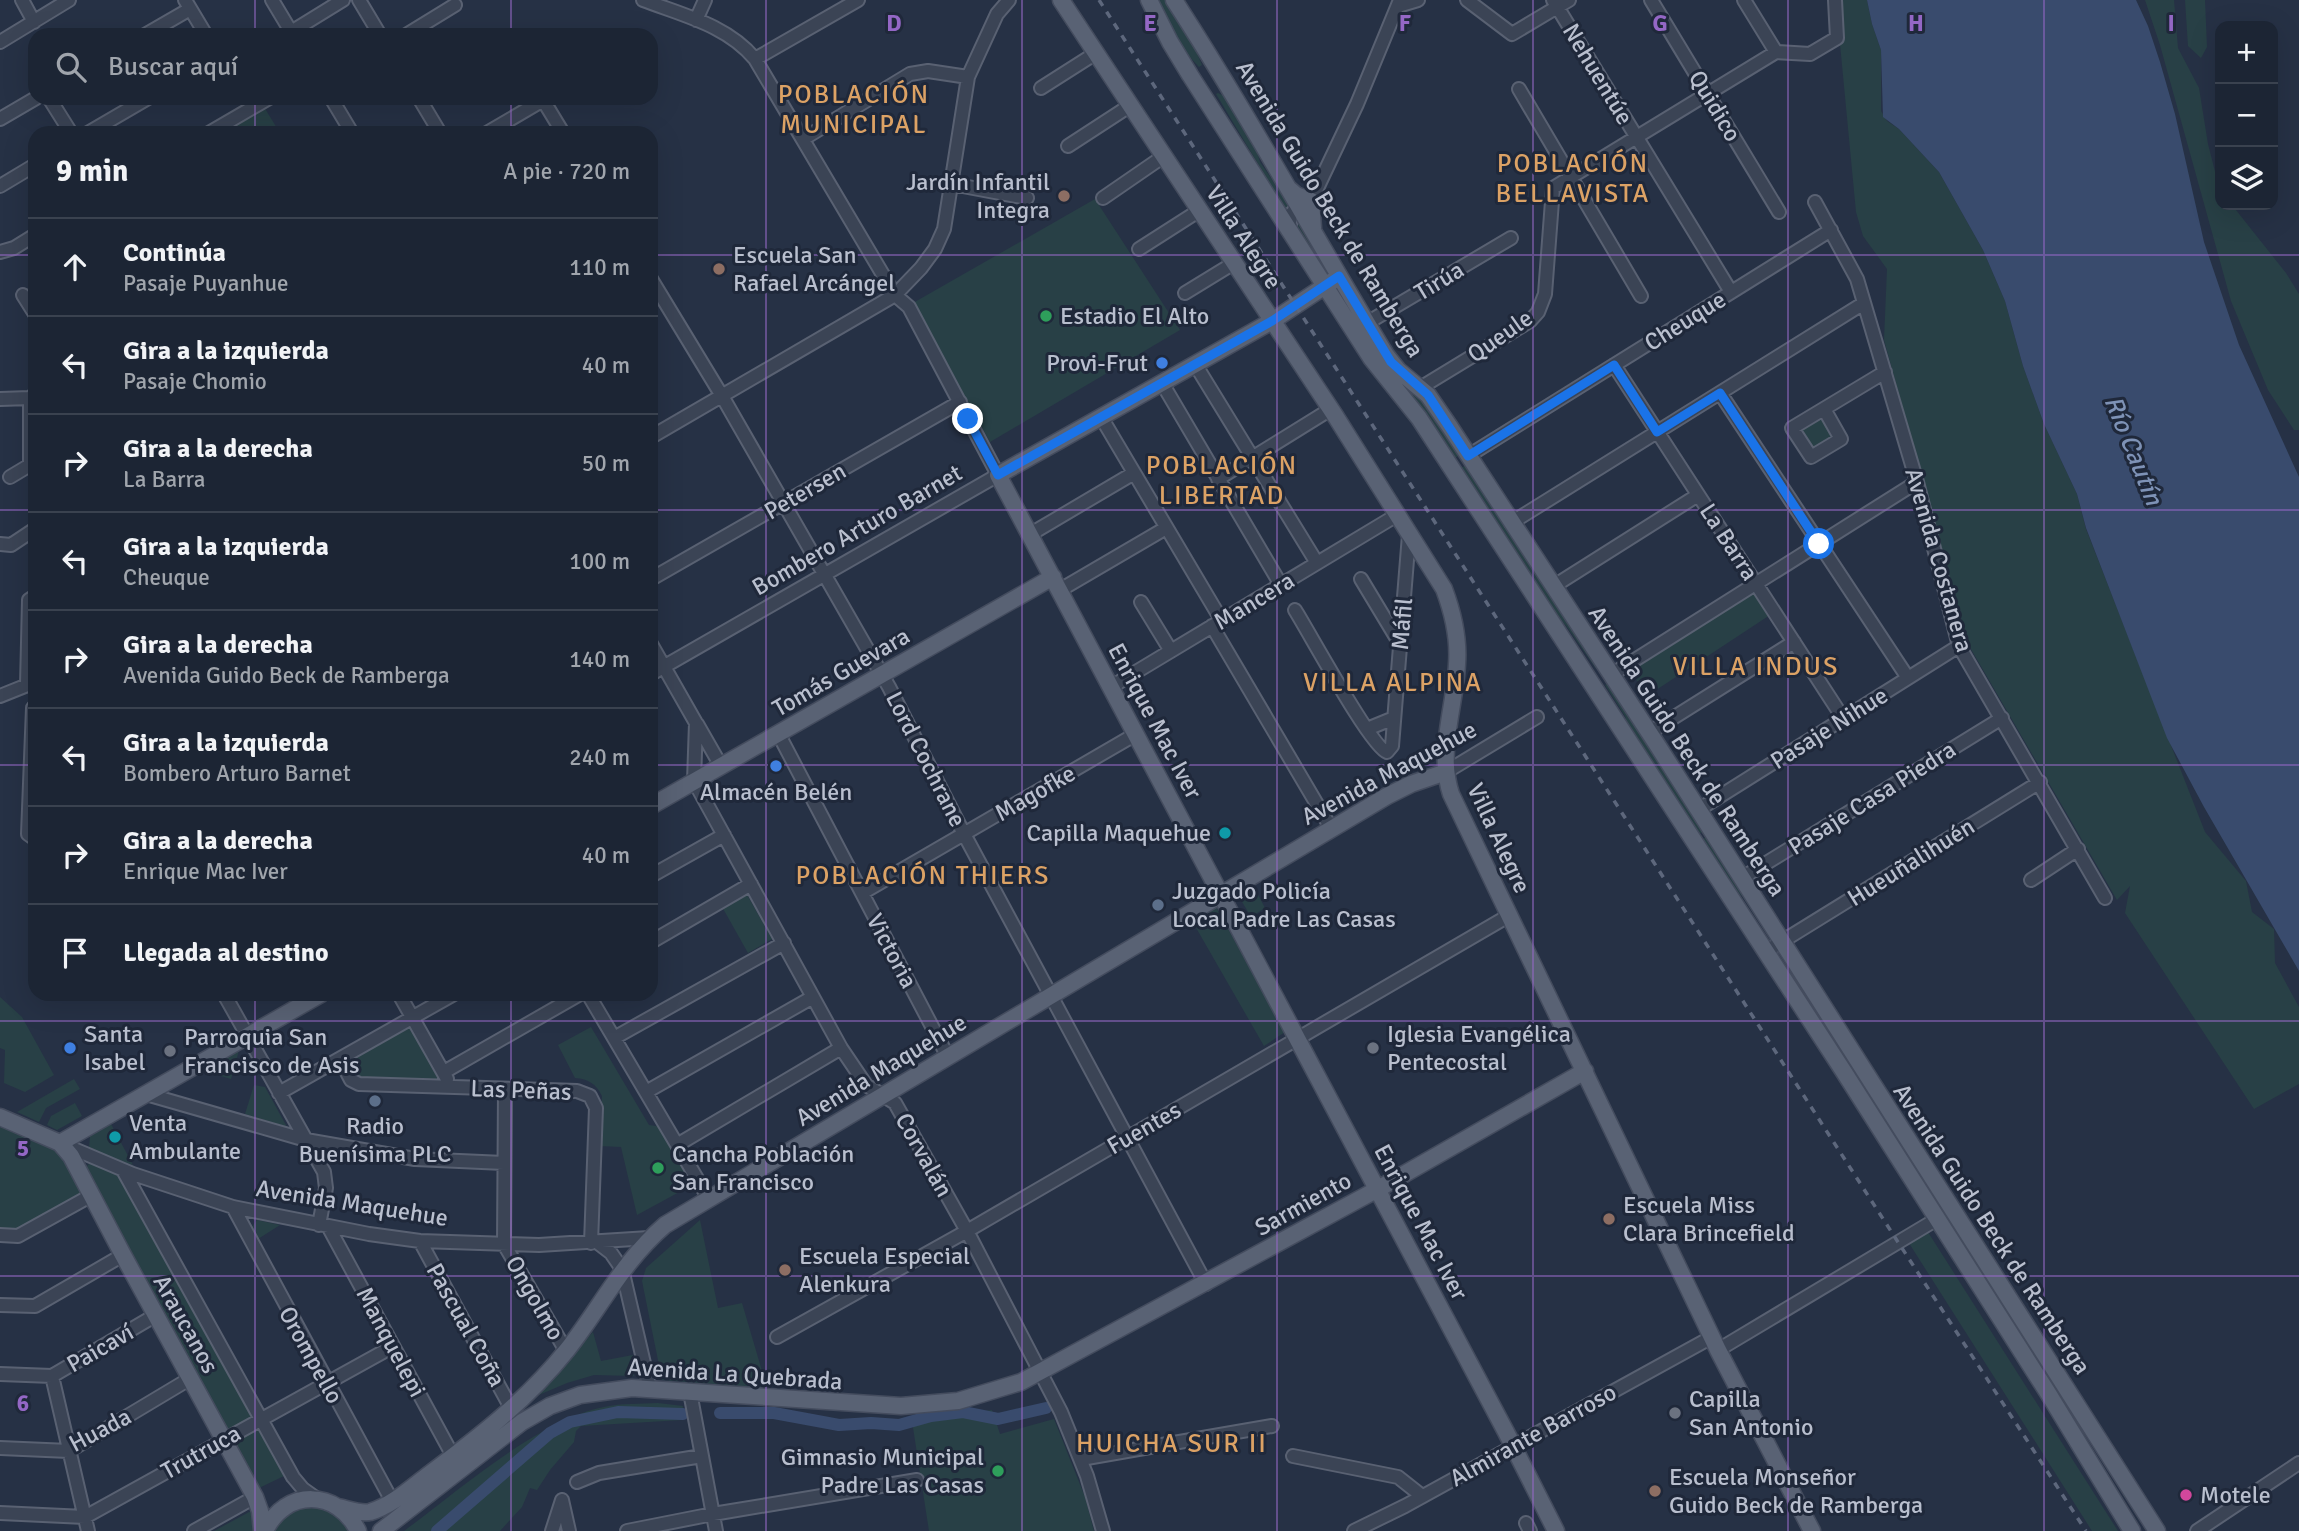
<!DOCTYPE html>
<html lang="es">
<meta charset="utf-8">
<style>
body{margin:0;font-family:Signika,sans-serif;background:#252d3c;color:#f1f3f6}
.controls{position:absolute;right:21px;top:21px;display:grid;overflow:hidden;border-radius:14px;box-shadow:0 7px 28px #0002}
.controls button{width:63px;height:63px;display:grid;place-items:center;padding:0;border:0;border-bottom:2px solid #3a424f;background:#1c2534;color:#f1f3f6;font:35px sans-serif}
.stop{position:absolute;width:21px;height:21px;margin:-16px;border:5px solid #1a73e8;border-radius:50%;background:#fff}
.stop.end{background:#1a73e8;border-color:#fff;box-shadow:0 2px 7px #0008}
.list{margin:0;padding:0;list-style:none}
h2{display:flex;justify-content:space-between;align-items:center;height:91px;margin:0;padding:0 28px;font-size:30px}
h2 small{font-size:23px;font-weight:400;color:#a0a5ac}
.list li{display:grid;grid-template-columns:46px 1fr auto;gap:21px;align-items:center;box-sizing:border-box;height:98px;padding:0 28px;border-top:2px solid #3a424f}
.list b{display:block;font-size:26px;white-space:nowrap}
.list p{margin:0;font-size:23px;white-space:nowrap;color:#a0a5ac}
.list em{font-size:23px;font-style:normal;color:#a0a5ac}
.icon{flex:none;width:38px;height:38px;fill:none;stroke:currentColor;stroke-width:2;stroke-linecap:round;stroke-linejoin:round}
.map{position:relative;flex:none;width:2299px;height:1531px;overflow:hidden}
.search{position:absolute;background:#1c2534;box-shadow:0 7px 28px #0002;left:28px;top:28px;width:630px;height:77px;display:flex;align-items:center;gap:18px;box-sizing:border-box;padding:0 24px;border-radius:21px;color:#a0a5ac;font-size:26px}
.panel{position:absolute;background:#1c2534;box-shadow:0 7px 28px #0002;left:28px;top:126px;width:630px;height:875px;border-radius:21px}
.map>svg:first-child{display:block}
</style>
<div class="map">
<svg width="2299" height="1531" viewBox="0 0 2299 1531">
<rect width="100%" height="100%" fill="#263145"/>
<path fill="#284046" d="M1157,0H1166L1193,44L1202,65L1199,67L1183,50Z
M1839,0H1867L1872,24L1881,50V111L1887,121L1899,129L1939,172L1983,250L2005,301L2023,366L2044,424L2077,494L2086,529L2205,832L2246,881L2252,912L2274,929L2275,963L2299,1007V1084L2254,1109L2125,913L2130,886L2117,900L1968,644L1884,340L1887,269L1863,236L1856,212L1840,44Z
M2145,0H2174L2178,48L2199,88L2208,144L2220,191V205H2232L2286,273L2299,294V430H2294L2268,390L2231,301L2160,45Z
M2185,0H2205L2207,47L2201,58L2188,46Z
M1218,93L1226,97L1255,144L1260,162L1290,206L1285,209L1216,94Z
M264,107L280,133H222Z
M1095,199L1180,330L990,442L913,303Z
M1299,222L1329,268L1325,277L1296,227Z
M1383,361L1428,403L1459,454L1457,457H1452Z
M1822,413L1838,438L1812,454L1795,429Z
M1466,466L1598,667L1596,669L1567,627L1554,612L1461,470L1462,467Z
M1754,591L1770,615L1647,696L1630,670Z
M1609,683L1704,831L1697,835L1630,733L1625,716L1605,685Z
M1708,836L1773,937L1770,939L1742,896L1730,886L1700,841Z
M1254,887L1265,908L1251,917L1238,895Z
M745,891L772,939L748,953L721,905Z
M1216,907L1285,1032L1264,1046L1191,919Z
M1783,954L1897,1133L1891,1136L1804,998L1798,982L1781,955Z
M0,997L22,1017L54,1075L25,1092L4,1083L5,1050L0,1048Z
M409,1024L440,1082L356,1079L345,1060Z
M591,1027L649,1125L663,1127L694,1184L637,1215L621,1147L599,1146L602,1096C596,1084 589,1079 575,1078L558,1045Z
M240,1047L231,1079L200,1070Z
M74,1079L80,1089L46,1108L39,1122L17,1112Z
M254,1085L265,1087L287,1127L245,1114Z
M75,1103L82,1116L57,1130L47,1125L51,1116Z
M111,1124L133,1165L93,1151L89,1148L90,1136Z
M0,1126L59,1149L85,1193L18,1230L0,1229Z
M93,1160L121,1175L284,1476L259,1488L84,1169Z
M257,1220L280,1225L258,1239L251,1228Z
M700,1220L718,1308L742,1303L767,1388L662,1380L642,1281L646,1268Z
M1926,1229L2118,1531H2092L1907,1240Z
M593,1332L601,1361L633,1355L634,1376L594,1375L567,1383L527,1400Z
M658,1403L683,1406L682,1420L581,1426L576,1431L574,1442L550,1470L537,1490L530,1488L522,1507L500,1531H404C458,1491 538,1420 604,1407C622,1403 640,1404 658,1403Z
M992,1410L1000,1434L1054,1419L1085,1497L1094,1531H929L912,1421Z
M303,1504L331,1508L352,1531H270L274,1524Z
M251,1511L253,1531H214Z"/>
<path fill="#394b6d" d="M1867,0H2136L2148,26L2160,62L2175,114L2204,242L2239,345L2299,477V971L2204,807L2167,738L2086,528L2077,494L2044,424L2023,366L2005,301L1983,250L1939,172L1899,129L1883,117L1881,50L1872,24Z"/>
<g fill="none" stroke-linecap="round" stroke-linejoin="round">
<path stroke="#394b6d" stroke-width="12" d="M720,1413H774L839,1425L871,1423L899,1425L931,1416L963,1412L998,1419L1046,1408
M437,1531L550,1433L570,1422L618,1412L683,1414"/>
<defs>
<path id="minor" d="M22,0L34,22
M185,0L206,35
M272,0L293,35
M359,0L380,35
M643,0C682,15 727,25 755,59L895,295L909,307L998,475L651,674
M1467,0L1512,34L1569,0
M1553,0L1731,292
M1651,0L1779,212
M1744,0L1776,52
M1398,6L1418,0
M696,20L705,0
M291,32L343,0
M145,35L190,9
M406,35L455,5
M0,42L69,0
M1776,52L1810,54L1837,38L1835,0
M755,59L858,0
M1041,88L1096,53
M1519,89L1641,296
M49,98L71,133
M331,98L352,133
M419,98L440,133
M0,119L36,98
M88,133L148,98
M209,133L269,98
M487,133L543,100L563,133
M803,139L910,74L928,71L968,77
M1068,146L1131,105
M952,184L1027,198
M0,186L35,165
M1103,198L1164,156
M1815,202L1857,279L1917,482L1959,646L2105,898
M1290,229V215L1298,207L1311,201L1357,104L1400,0
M1139,249L1200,210
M0,252L14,248L35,235
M651,279L722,396L889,687L964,834L1206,1284
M1185,293L1234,263
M23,295L35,314
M1367,323L1511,238
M1195,364L1317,563
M1614,365L1843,718
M1162,383L1281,585
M1420,388L1530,321L1538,312L1545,294L1553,188L1776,52
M1720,393L1908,678
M0,399L30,398L35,394
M1824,409L1841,439L1811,457L1792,428L1885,372
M1101,417L1222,621
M651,437L895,295L921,268L935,249L944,229L968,77L997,14L1009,0
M1468,456L1831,230
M30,465V398
M10,477L35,462
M1218,479L1331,409
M1511,523L1864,303
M1029,535L1134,473
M0,544L11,545L35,529
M651,579L960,402
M1361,579L1399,642
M1554,586L1698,495
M1060,590L1166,528
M1141,602L1171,651
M1295,610C1309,632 1371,747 1387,752L1392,746L1409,535
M1212,626L1331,828
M651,644L696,723L694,781L841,1048L866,1085L895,1103L967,1231L1061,1412L1087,1476L1103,1531
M1611,675L1917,482
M27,685L29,600L35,596
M1111,687L1397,515
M0,696L35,682
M35,706L33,708L28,834L35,839
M697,724L721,766
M1367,729L1394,718
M778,733L948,1057
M1649,733L1794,642
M1446,772L1537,717
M1698,810L1959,646
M651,876L724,835
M1742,878L2002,718
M2031,880L2078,849
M862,893L1136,734
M651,942L751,884
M1765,952L2040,782
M224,994L324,1172L326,1188L319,1225
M399,994L447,1079
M588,994L709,1199
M614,1038L784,943
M340,1059L351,1080L359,1084L577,1091L590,1096L596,1108L591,1243
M444,1072L580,994
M646,1092L813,997
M279,1093L454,994
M146,1094L306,1140L415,1159L504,1163
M60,1143L133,1174L233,1207L369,1234L420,1241L539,1245L649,1238
M677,1145L841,1048
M123,1170L293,1477L303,1489L317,1499
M233,1207L392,1501
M329,1228L453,1456
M0,1235L18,1236L92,1195
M420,1241L511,1408
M598,1243L611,1253L622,1269L650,1389
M504,1244L505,1089
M504,1244L566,1351
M0,1305L35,1306L123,1255
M777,1337L967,1231L1510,915
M1718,1350L1937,1219
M0,1374L52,1376L156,1315
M52,1376L88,1531
M690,1392L716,1531
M0,1448L69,1451L191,1378
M1293,1456L1398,1477L1422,1496
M1081,1459L1272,1426
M577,1482L599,1473L702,1456
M562,1500L569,1531
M0,1513L85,1517L392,1347
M1526,1523L1530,1531
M194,1531L255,1497
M552,1531L562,1500
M627,1531L713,1514L917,1480
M1354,1531L1405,1506L1712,1337
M2197,1531L2299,1463"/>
<path id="major" d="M1061,0L1336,417L1444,589C1453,613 1459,638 1457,664C1455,707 1437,752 1451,794L1718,1350L1812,1531
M1149,0L1170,42L1190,75L1371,358L1419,418L1844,1072L2048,1393L2132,1531
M1174,0C1249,116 1315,237 1386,355L1398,370L1428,395L1450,427L1656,743L2157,1531
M1288,188L1296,195L1311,201L1313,228
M1334,280L1272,321L998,475L1506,1432L1556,1531
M651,806L1053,577
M0,1117L60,1143L71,1156L123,1255L255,1497L260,1511L262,1531
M60,1143L321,994
M338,1507C348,1509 360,1514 370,1512C391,1506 411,1488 428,1475C478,1438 528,1399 567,1350C601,1307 622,1262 665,1225L1387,796L1411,784L1446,772
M265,1531C285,1488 338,1489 358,1531
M381,1531L522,1422L550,1406L580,1395L632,1388L901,1406L958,1401L1021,1382L1378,1189L1585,1071"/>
</defs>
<use href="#minor" stroke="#596172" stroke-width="16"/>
<use href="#major" stroke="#444c5e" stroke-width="19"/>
<use href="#minor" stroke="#3b4455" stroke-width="12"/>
<use href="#major" stroke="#596274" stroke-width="16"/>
<path stroke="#5d677c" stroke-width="3.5" stroke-dasharray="7 7" stroke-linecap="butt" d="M1099,0L1896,1239L2086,1531"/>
</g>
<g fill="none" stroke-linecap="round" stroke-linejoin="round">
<path stroke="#1a73e8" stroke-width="9" d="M968,419L998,475L1272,321L1339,276L1391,362L1428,395L1468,456L1614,365L1657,432L1720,393L1819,544"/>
</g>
<path fill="none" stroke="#9467c5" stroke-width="2" stroke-opacity="0.55" d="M255,0V35M511,0V35M766,0V1531M1022,0V1531M1277,0V1531M1533,0V1531M1788,0V1531M2044,0V1531M255,98V133M511,98V133M0,255H35M651,255H2299M0,510H35M651,510H2299M0,765H35M651,765H2299M255,994V1531M511,994V1531M0,1021H2299M0,1276H2299"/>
<g fill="#8d6e63" stroke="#1f283a" stroke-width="2.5">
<circle cx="1064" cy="196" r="7"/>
<circle cx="719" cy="269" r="7"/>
<circle cx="1609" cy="1219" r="7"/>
<circle cx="785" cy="1270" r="7"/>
<circle cx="1655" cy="1491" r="7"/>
</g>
<g fill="#2e9e5b" stroke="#1f283a" stroke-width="2.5">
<circle cx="1046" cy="316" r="7"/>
<circle cx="658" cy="1168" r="7"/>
<circle cx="998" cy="1471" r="7"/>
</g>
<g fill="#3f7fe0" stroke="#1f283a" stroke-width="2.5">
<circle cx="1162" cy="363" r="7"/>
<circle cx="776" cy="766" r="7"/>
<circle cx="70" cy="1048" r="7"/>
</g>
<g fill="#0f9aa8" stroke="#1f283a" stroke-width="2.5">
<circle cx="1225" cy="833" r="7"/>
<circle cx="115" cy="1137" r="7"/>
</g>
<g fill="#5c6f8a" stroke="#1f283a" stroke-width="2.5">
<circle cx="1158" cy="905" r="7"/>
<circle cx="375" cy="1101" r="7"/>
</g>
<g fill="#6b7280" stroke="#1f283a" stroke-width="2.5">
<circle cx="1373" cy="1048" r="7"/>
<circle cx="170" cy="1051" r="7"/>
<circle cx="1675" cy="1413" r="7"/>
</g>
<circle fill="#d1479c" stroke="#1f283a" stroke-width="2.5" cx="2186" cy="1495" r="7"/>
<g text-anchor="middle" stroke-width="6" stroke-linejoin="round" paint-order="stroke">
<g font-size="24" fill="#b9bfce" stroke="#1f283a">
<text transform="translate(1598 74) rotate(59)" y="8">Nehuentúe</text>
<text transform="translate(1715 106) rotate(59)" y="8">Quidico</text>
<text transform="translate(1330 209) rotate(59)" y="8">Avenida Guido Beck de Ramberga</text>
<text transform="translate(1244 237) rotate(57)" y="8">Villa Alegre</text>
<text transform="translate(1439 281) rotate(-31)" y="8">Tirúa</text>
<text transform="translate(1685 321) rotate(-32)" y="8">Cheuque</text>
<text transform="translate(1500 336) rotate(-35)" y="8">Queule</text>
<text transform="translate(805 491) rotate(-30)" y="8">Petersen</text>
<text transform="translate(857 530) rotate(-30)" y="8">Bombero Arturo Barnet</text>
<text transform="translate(1729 542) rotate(57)" y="8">La Barra</text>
<text transform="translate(1939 560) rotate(74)" y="8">Avenida Costanera</text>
<text transform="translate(1254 601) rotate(-31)" y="8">Mancera</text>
<text transform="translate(1402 624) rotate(-85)" y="8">Máfil</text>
<text transform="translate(841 672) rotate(-30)" y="8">Tomás Guevara</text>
<text transform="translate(1155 721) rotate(62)" y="8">Enrique Mac Iver</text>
<text transform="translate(1829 728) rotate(-32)" y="8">Pasaje Nihue</text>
<text transform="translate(1687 751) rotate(57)" y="8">Avenida Guido Beck de Ramberga</text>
<text transform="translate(926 759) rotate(63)" y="8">Lord Cochrane</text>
<text transform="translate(1389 773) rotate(-28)" y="8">Avenida Maquehue</text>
<text transform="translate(1035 793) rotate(-30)" y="8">Magofke</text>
<text transform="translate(1872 798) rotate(-32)" y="8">Pasaje Casa Piedra</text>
<text transform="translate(1499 838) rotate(65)" y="8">Villa Alegre</text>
<text transform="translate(1911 862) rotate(-32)" y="8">Hueuñalihuén</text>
<text transform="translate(892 951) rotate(62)" y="8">Victoria</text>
<text transform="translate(881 1070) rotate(-31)" y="8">Avenida Maquehue</text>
<text transform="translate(521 1090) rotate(2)" y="8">Las Peñas</text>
<text transform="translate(1144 1128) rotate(-30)" y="8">Fuentes</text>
<text transform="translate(924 1155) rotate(61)" y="8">Corvalán</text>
<text transform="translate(352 1203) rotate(9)" y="8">Avenida Maquehue</text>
<text transform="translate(1303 1204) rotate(-29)" y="8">Sarmiento</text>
<text transform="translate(1421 1222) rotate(62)" y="8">Enrique Mac Iver</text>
<text transform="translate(1992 1229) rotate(57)" y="8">Avenida Guido Beck de Ramberga</text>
<text transform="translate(535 1298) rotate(60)" y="8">Ongolmo</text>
<text transform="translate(186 1324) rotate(61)" y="8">Araucanos</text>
<text transform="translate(466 1325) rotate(61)" y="8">Pascual Coña</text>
<text transform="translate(391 1342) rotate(62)" y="8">Manquelepi</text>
<text transform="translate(100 1348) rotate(-30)" y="8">Paicaví</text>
<text transform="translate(311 1355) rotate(61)" y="8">Orompello</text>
<text transform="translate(735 1374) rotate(4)" y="8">Avenida La Quebrada</text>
<text transform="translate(100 1430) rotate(-28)" y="8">Huada</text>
<text transform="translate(1533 1435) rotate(-29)" y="8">Almirante Barroso</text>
<text transform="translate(201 1452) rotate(-29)" y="8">Trutruca</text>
</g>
<g font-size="24" fill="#b9bfce" stroke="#1f283a" text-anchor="start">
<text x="1050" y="190" text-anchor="end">Jardín Infantil<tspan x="1050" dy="28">Integra</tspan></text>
<text x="733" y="263">Escuela San<tspan x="733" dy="28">Rafael Arcángel</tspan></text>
<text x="1060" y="324">Estadio El Alto</text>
<text x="1148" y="371" text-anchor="end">Provi-Frut</text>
<text x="776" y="800" text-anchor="middle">Almacén Belén</text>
<text x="1211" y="841" text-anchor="end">Capilla Maquehue</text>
<text x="1172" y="899">Juzgado Policía<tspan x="1172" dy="28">Local Padre Las Casas</tspan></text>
<text x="84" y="1042">Santa<tspan x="84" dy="28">Isabel</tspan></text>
<text x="1387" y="1042">Iglesia Evangélica<tspan x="1387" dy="28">Pentecostal</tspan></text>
<text x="184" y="1045">Parroquia San<tspan x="184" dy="28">Francisco de Asis</tspan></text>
<text x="129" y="1131">Venta<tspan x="129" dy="28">Ambulante</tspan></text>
<text x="375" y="1134" text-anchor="middle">Radio<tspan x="375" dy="28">Buenísima PLC</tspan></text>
<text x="672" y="1162">Cancha Población<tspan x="672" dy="28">San Francisco</tspan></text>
<text x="1623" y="1213">Escuela Miss<tspan x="1623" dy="28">Clara Brincefield</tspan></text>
<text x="799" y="1264">Escuela Especial<tspan x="799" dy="28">Alenkura</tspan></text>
<text x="1689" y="1407">Capilla<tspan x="1689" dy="28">San Antonio</tspan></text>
<text x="984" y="1465" text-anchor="end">Gimnasio Municipal<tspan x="984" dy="28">Padre Las Casas</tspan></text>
<text x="1669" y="1485">Escuela Monseñor<tspan x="1669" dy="28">Guido Beck de Ramberga</tspan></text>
<text x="2200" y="1503">Motele</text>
</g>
<g font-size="26" letter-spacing="2" fill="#dca265" stroke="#1f283a">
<text x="854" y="103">POBLACIÓN<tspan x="854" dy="30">MUNICIPAL</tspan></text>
<text x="1573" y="172">POBLACIÓN<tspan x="1573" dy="30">BELLAVISTA</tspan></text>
<text x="1222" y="474">POBLACIÓN<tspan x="1222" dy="30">LIBERTAD</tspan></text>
<text x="1756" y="675">VILLA INDUS</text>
<text x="1393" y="691">VILLA ALPINA</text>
<text x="923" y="884">POBLACIÓN THIERS</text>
<text x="1172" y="1452">HUICHA SUR II</text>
</g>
<g font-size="26" font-style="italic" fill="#7e92b6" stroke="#1f283a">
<text transform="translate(2134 450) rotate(68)" y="9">Río Cautín</text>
</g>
</g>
<g font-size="23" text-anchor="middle" font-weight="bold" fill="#9467c5" stroke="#1f283a" stroke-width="6" stroke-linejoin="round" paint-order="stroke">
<text x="894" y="31">D</text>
<text x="1150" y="31">E</text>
<text x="1405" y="31">F</text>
<text x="1660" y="31">G</text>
<text x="1916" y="31">H</text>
<text x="2171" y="31">I</text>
<text x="23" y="1156">5</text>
<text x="23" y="1411">6</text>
</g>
</svg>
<div class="controls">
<button>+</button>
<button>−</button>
<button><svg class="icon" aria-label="layers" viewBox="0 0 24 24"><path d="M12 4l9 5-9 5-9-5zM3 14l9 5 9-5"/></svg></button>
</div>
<div class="stop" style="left:1819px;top:544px"></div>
<div class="stop end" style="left:968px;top:419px"></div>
<div class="search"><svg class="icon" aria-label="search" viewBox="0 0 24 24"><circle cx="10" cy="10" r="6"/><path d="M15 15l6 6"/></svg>Buscar aquí</div>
<section class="panel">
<h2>9 min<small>A pie · 720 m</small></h2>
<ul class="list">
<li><svg class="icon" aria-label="ahead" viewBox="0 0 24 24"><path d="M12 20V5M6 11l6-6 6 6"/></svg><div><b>Continúa</b><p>Pasaje Puyanhue</p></div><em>110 m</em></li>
<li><svg class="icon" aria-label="left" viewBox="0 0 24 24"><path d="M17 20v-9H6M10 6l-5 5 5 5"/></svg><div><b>Gira a la izquierda</b><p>Pasaje Chomio</p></div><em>40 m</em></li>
<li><svg class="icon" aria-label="right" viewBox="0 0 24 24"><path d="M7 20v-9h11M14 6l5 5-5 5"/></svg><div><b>Gira a la derecha</b><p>La Barra</p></div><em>50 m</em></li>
<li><svg class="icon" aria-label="left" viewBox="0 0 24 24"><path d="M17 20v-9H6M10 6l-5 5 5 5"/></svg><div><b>Gira a la izquierda</b><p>Cheuque</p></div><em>100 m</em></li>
<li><svg class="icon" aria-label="right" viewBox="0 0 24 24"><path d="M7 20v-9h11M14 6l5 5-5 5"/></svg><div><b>Gira a la derecha</b><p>Avenida Guido Beck de Ramberga</p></div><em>140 m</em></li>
<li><svg class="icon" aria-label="left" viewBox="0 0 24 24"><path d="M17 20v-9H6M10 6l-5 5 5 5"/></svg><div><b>Gira a la izquierda</b><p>Bombero Arturo Barnet</p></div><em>240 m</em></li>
<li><svg class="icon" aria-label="right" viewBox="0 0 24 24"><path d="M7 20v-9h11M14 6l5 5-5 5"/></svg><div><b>Gira a la derecha</b><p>Enrique Mac Iver</p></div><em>40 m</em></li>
<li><svg class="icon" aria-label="arrive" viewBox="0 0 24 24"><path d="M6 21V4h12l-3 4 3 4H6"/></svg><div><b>Llegada al destino</b></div></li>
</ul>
</section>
</div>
